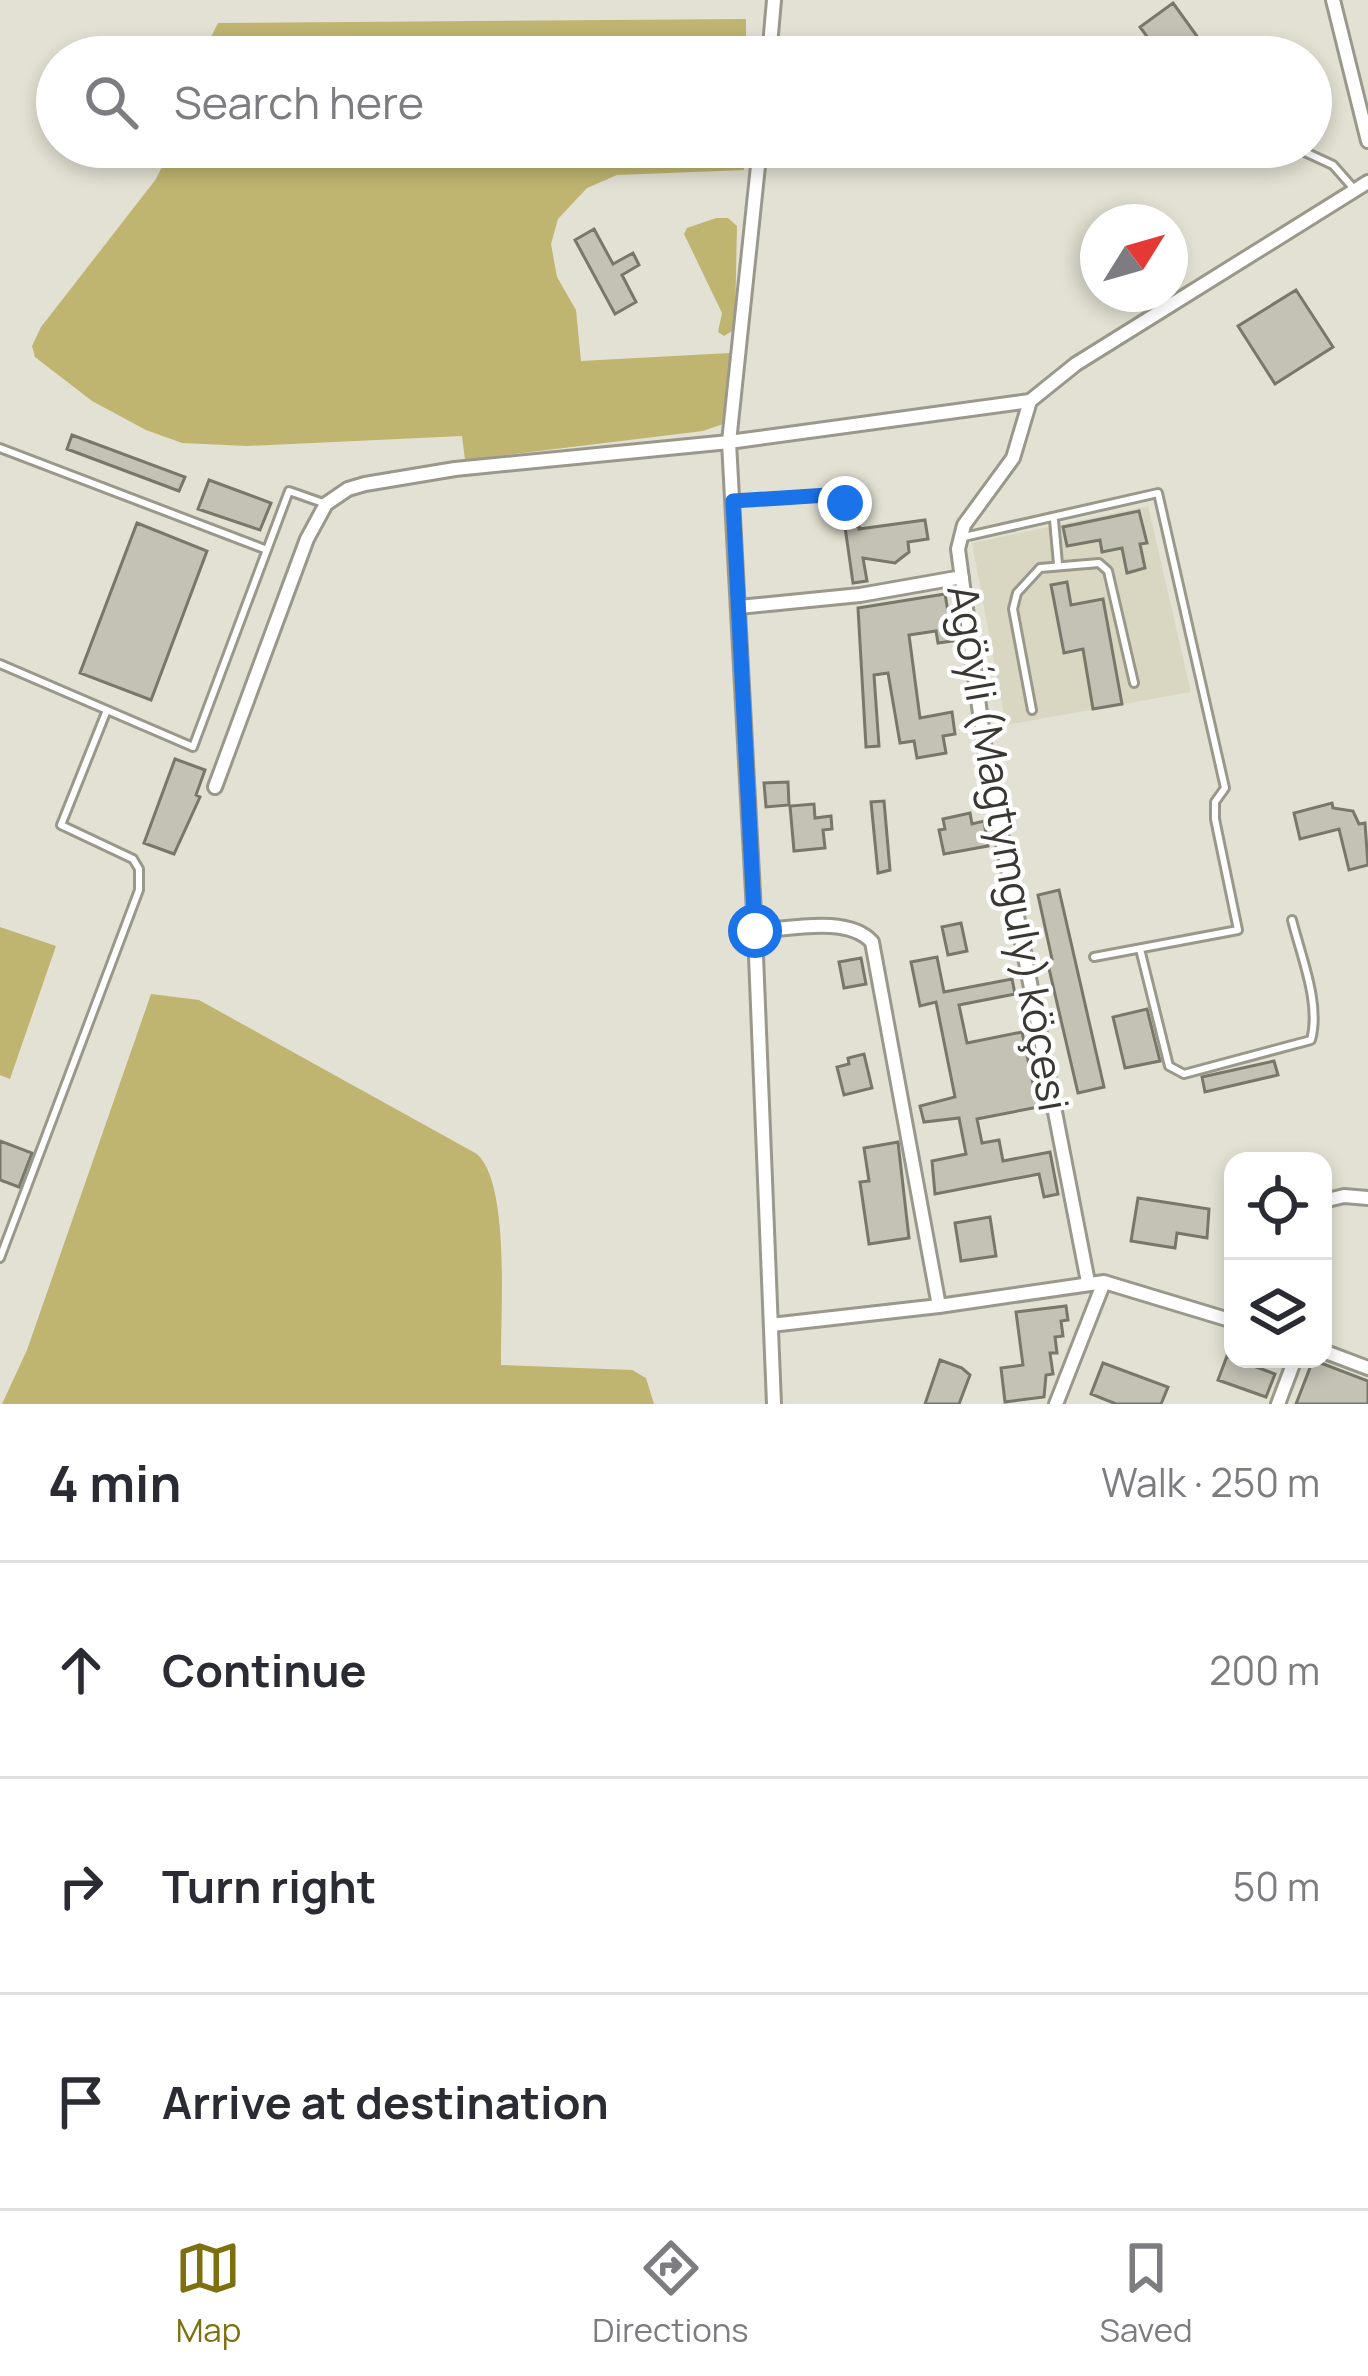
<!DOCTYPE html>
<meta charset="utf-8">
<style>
body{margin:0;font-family:Manrope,sans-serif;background:#f7f7f7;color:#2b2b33}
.controls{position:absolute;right:36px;bottom:36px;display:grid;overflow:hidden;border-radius:24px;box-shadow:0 6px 18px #0003}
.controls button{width:108px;height:108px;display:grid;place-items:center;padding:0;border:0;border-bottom:3px solid #e1e1e2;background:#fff;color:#2b2b33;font:60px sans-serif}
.compass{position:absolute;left:1080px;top:204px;width:108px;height:108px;border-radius:50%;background:#fff;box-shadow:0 6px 18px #0003;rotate:53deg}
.stop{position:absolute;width:36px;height:36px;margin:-27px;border:9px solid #1a73e8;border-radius:50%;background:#fff}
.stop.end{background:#1a73e8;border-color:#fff;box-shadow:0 3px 12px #0008}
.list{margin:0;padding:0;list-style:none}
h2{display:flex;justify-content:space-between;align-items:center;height:156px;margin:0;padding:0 48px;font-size:51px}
h2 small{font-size:39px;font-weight:400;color:#7c7c81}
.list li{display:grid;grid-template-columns:78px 1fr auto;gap:36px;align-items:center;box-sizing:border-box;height:216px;padding:0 48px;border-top:3px solid #e1e1e2}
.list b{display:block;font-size:45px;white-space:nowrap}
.list em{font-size:39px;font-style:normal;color:#7c7c81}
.icon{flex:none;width:66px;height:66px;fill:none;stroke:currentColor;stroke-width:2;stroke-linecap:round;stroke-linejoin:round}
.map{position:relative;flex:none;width:1368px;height:1404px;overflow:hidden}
.search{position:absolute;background:#fff;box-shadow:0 6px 18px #0003;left:36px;right:36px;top:36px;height:132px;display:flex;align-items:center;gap:30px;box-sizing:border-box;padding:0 42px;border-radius:66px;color:#7c7c81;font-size:45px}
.sheet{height:804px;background:#fff}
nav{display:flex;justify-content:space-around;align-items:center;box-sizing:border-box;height:168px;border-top:3px solid #e1e1e2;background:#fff;font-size:33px;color:#7c7c81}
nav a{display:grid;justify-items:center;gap:6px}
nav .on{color:#7d700f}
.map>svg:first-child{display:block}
</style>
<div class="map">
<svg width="1368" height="1404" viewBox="0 0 1368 1404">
<rect width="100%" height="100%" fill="#e3e1d3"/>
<path fill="#d9d7c1" d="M1148,506L1191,692L1006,725L972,543Z"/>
<path fill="#bfb571" d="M746,19V57H201L218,23Z
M172,147H744V170L617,175L587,188L558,219L551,244L557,277L576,310L581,361L730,353L723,424L703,431L465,460L462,436L247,446L182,443L146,430L92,401L35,357L32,346L41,327L156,179Z
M716,218H728L737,226L735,322L734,330L724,336L718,332L722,313L684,234L687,228Z
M0,927L56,946L10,1079L0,1075Z
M151,994L199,1000L477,1154C511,1185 500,1316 501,1365L632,1370L646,1378L654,1404H2L27,1350Z"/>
<path fill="#c4c2b4" stroke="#79776a" stroke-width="3" d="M1173,3L1212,57H1162L1140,27Z
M594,229L613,264L633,253L639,265L622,275L636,302L615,314L575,240Z
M1296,290L1333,347L1275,384L1238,326Z
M72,435L185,477L179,491L67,449Z
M209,480L271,503L260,530L198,509Z
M1139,511L1147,543L1140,544L1145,568L1127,573L1122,548L1102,552L1100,540L1067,546L1063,527Z
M925,520L928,539L908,542L909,552L895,563L863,558L867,581L853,583L845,527L859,526V529Z
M137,523L207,551L151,700L80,673Z
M1067,582L1071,605L1103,599L1122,704L1093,709L1083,649L1064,653L1051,585Z
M945,594L953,641L938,643L936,631L909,635L920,718L952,712L955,734L943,736L946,753L917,758L914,741L900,743L888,673L874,675L879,746L866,747L858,608Z
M175,759L205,770L196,795L200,797L174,854L144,843Z
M788,782L789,805L766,807L764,783Z
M884,801L890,870L878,873L871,802Z
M1332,803L1333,808L1353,811L1359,824L1365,823L1368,865L1349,870L1339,829L1300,839L1294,813Z
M814,804L815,818L831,816L832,829L823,830L825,848L794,851L790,806Z
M970,813L972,824L984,821L988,846L944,854L939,830L945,829L943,819Z
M1059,890L1104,1087L1078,1093L1047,960L1052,959L1038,895Z
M961,923L967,951L948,955L942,927Z
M937,957L944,992L1012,979L1015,994L959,1005L967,1043L1022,1032L1038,1107L977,1119L982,1143L999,1140L1003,1161L1050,1152L1058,1194L1044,1197L1039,1174L935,1194L932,1161L966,1154L959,1118L924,1122L920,1106L955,1097L936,1002L920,1006L911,962Z
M861,958L866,984L844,988L839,962Z
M1147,1009L1160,1061L1125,1068L1113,1017Z
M864,1054L872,1088L844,1095L837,1067L849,1064L848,1058Z
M1274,1061L1278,1075L1205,1092L1202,1077Z
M0,1141L32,1153L19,1187L0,1180Z
M898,1142L909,1238L869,1244L860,1182L869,1181L864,1148Z
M1138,1198L1209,1209L1207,1238L1177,1233L1175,1248L1131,1241Z
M990,1217L996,1256L961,1261L955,1223Z
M1066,1306L1068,1320L1061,1321L1063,1336L1055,1337L1057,1353H1050L1053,1374L1046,1375L1044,1397L1005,1402L1001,1368L1023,1365L1016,1312Z
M1227,1356L1275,1374L1266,1397L1218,1380Z
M940,1360L962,1368L970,1375L959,1404H925Z
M1313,1360L1368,1381V1404H1296Z
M1103,1363L1168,1387L1161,1404H1116L1091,1394Z"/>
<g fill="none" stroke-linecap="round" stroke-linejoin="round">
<defs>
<path id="service" d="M1294,147L1333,165L1355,190
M0,448L267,550
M733,501L828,495L845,503L851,517
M1054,520L1058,564
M964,537L1158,493L1225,788L1215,802V819L1238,930L1094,957
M0,664L193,747L289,491L326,504
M1032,710L1013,609L1017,593L1040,568L1099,563L1108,571L1134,683
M1140,949L1169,1066L1184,1074L1311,1040C1321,1004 1301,956 1292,920
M0,1258L139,890V869L133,859L61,825L107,710"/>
<path id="minor" d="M1333,0L1368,141
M769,57L774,0
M760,147L729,442L755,931L774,1404
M739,607L860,595L962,577
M215,787L307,539L326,504L348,489L365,484L455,469L729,442L1030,401
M755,931C790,929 848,915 872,942L939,1306
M1323,1201L1344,1196L1368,1198
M1088,1282L985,751L958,549L964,525L1013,458L1030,401L1076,364L1368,182
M771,1325L939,1306L1104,1282L1233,1321
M1323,1351L1368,1368
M1056,1404L1104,1282
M1278,1404L1295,1359"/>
</defs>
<use href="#service" stroke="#9a988b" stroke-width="12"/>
<use href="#minor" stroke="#9a988b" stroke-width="18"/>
<use href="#service" stroke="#fff" stroke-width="6"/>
<use href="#minor" stroke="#fff" stroke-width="12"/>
</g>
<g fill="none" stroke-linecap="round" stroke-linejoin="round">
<path stroke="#1a73e8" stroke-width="15" d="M755,931L733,501L828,495L845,503"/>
</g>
<g text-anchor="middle" stroke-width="9" stroke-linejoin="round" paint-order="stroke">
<g font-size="42" fill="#393833" stroke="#fff">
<text transform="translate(1008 848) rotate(80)" y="15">Agöýli (Magtymguly) köçesi</text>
</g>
</g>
</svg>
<div class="controls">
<button><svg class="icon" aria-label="locate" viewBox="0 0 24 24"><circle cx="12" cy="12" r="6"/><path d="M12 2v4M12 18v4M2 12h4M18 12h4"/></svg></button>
<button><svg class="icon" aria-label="layers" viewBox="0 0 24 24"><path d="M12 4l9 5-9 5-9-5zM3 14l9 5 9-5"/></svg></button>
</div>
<svg class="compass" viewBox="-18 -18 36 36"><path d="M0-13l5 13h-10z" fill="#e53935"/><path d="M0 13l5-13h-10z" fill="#7c7c81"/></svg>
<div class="stop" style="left:755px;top:931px"></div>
<div class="stop end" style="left:845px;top:503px"></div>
<div class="search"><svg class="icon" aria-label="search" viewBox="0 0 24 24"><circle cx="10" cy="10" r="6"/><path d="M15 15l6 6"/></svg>Search here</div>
</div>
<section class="sheet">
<h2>4 min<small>Walk · 250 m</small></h2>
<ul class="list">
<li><svg class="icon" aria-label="ahead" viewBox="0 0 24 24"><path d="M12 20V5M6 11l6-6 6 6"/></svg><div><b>Continue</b></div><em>200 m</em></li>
<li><svg class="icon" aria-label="right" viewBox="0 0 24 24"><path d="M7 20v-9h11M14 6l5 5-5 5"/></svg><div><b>Turn right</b></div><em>50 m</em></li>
<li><svg class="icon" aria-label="arrive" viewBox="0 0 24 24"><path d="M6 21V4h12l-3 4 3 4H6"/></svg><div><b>Arrive at destination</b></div></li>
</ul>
</section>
<nav>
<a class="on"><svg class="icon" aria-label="map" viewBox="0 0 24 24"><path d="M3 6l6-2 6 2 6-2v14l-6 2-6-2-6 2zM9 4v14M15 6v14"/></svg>Map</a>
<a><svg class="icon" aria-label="directions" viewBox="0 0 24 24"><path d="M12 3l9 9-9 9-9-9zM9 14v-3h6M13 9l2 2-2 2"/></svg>Directions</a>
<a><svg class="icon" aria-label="saved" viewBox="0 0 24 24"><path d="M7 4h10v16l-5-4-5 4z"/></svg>Saved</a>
</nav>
